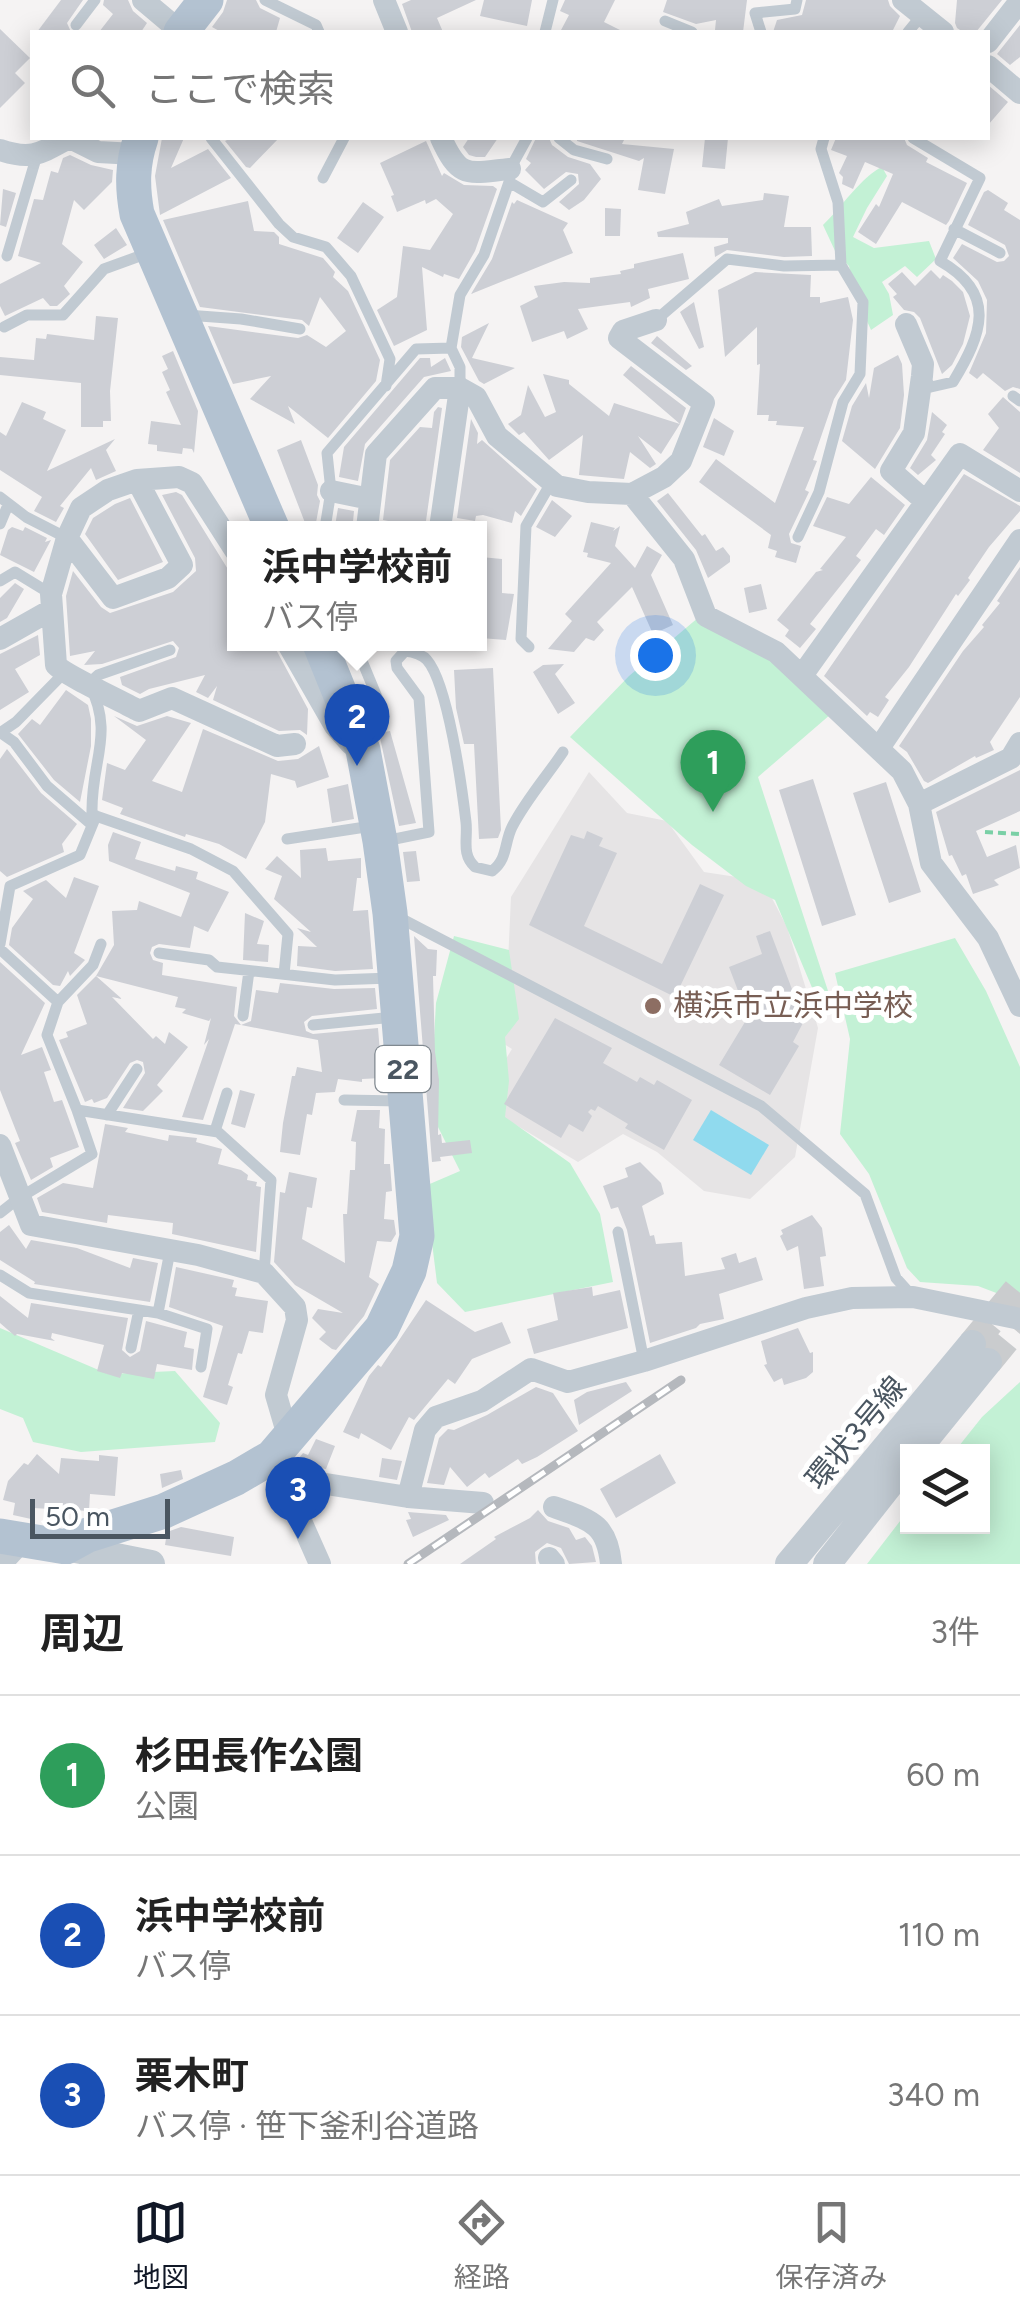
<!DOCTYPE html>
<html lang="ja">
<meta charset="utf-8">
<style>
body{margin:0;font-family:Figtree,"Noto Sans JP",sans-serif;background:#f6f6f6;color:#222}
.controls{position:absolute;right:30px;bottom:30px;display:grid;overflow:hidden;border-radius:0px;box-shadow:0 5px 25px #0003}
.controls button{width:90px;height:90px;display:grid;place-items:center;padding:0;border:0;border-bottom:2px solid #e0e0e0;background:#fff;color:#222;font:50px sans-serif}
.scale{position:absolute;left:30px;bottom:25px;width:140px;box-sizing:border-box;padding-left:10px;border:5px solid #4a5661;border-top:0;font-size:28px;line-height:35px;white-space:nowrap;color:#4a5661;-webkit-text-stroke:8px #fff;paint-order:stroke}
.you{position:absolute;left:655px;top:655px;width:35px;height:35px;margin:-25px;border:8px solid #fff;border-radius:50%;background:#1a73e8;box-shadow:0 0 0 15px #1a73e833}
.badge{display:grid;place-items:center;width:65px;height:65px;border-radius:50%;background:#111827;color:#fff;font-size:32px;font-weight:700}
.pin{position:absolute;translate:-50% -82px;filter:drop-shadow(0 2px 5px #0008)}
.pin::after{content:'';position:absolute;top:52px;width:35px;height:30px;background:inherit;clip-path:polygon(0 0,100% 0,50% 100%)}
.popup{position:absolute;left:227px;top:521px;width:260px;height:130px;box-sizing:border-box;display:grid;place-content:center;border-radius:0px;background:#fff;filter:drop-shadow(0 2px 8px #0005);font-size:32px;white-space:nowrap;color:#767676}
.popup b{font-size:38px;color:#222}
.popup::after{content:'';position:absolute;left:50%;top:100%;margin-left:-20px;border:20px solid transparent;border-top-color:#fff}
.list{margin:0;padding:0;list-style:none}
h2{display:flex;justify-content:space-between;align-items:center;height:130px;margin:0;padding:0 40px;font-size:42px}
h2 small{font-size:32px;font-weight:400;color:#767676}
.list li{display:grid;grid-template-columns:65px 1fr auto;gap:30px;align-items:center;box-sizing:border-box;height:160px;padding:0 40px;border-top:2px solid #e0e0e0}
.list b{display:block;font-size:38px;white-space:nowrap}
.list p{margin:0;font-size:32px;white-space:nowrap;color:#767676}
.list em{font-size:32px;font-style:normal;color:#767676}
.icon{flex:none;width:55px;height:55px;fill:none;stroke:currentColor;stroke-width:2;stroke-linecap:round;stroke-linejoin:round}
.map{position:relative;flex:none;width:1020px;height:1564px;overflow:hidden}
.search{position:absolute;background:#fff;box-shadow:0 5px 25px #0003;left:30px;right:30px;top:30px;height:110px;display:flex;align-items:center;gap:25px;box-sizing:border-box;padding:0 35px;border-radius:0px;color:#767676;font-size:38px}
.sheet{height:610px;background:#fff}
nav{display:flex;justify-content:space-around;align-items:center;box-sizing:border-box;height:140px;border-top:2px solid #e0e0e0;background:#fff;font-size:28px;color:#767676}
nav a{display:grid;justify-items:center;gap:5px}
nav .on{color:#111827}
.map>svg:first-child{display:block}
</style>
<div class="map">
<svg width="1020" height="1564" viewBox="0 0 1020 1564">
<rect width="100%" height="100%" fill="#f5f3f3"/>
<path fill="#e6e4e5" d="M589,772L627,813L667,821L704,872L763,881L787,927L818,1028L795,1157L750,1199L704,1191L657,1152L623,1134L578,1162L479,1103L512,1049L480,1029L507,984L511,897Z"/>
<path fill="#c3f1d5" d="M882,167L887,176L867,208L853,237L874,248L929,241L936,259L917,277L905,266L882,282L889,294L893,315L871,330L855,294L849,266L836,253L823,225C840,209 863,175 882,167Z
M699,617L770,659L831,714L758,777L830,997H816L775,900L746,886L692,845L570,737L629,676Z
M454,936L509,950L519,1019L505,1037L509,1081L505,1117L570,1163L600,1214L613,1282L465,1312L437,1283L425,1186L460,1171L430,1111L436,1003Z
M955,938L986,991L1020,1067V1302L978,1286L920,1282L907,1268L869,1174L840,1134L850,1039L835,973Z
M0,1328L108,1374L175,1371L220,1423L215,1442L81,1452L33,1442L23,1418L0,1409Z
M1020,1382V1564H867L907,1512L908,1526H982V1452L955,1451L982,1417Z"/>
<path fill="#90daee" d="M711,1110L769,1145L751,1175L693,1140Z"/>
<path fill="#cdcfd5" d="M61,0H83L67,23L71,32H37Z
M104,0H128L133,11L147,23L141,32H99L113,14L103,5Z
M227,0H256L260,8L280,18L276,32H221L212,27L223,12Z
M411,0H476L437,18L443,32H412L402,4Z
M484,0H532L527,26L480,16Z
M565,0H615L604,22L624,32H560L569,15L560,11Z
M667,0H747L743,32L715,30L716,20L696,24L663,12Z
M806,0H888L890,6L900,16L892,32H773L777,20L802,15Z
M957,0H1002L976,32H963L957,28L955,23Z
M1020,25V57L1010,65L997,54Z
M0,29L30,58L15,73L25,83L0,108Z
M988,85L1008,102L988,125Z
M162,138H184L171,168L208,149L231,178L160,215L155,176Z
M231,138H279L250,168L246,167L225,141Z
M469,138H498L485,157H476L469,155L463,147Z
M536,138H549L552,145L568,157L590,164L601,179L584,200L569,210L559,202L579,184L578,174L566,172L544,189L525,170L531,163L526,159Z
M577,138H625L622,144L674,149L665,194L638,190L644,158L639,161L577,141Z
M705,138H728L725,169L702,167Z
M836,138H904L907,145L928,158L926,162L967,183L949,221L946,225L902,202L876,244L858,232L876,204L879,207L893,174L865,162L853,189L842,184L843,177L839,173L847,156L831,150Z
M426,141L442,176L444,173L464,185L493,186L497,189L475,251L459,279L444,274L443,277L422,267L427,330L394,346L377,310L397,297L403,246L430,250L453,214L436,199L426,204L425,200L397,212L391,196L394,195L380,163Z
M70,155L91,165L113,170L112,182L84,210L74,200L62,244L83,262L64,286L70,294L57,306H50L43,298L5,316L0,306V284L41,263L18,256L34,199L43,200L51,171L58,173L63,158Z
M3,189L16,193L6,227L0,225Z
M988,190L1008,203L1004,210L1020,220V389L1013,387L1005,391L983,373L977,379L969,373L986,333L987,300L978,281L953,258L962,244L997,262L1004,261L1009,256L1005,245L968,225L984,192Z
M764,193L789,196L784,227H811L812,256L784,257L727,250L715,257L714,247L728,243V238L658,237L657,232L689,224L686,212L719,199L722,206L763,200Z
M517,200L568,223L563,230L573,253L471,294L492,259L512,202L514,204Z
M248,201L254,231L274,232L279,237V244L323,258L335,272L333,277L348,291L380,360L376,381L328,438L288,406L295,424L250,399L271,376L233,384L208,326L298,338L307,335L326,347L346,331L320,297L309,326L302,320L200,307L163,220Z
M363,202L384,217L358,253L337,238Z
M605,208L621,209L620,236H605Z
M116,228L127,245L104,259L94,245Z
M683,253L689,279L648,289L650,298L631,307L630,302L578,309L588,329L567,339L564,331L532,342L520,306L538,297L534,286L564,282L590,283V278L621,274L620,271L634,268V264Z
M931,270L940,279L943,275L952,281L963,292L970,316L963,344L952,365L942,374L920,318L914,312L904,310L893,297L897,294L888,284L902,272L915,286Z
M755,272L811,275L810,297H820V303L848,297L853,320L846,380L834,399L813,460L817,461L805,490L809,492L789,534L791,543L801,546L796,563L775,557L777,551L768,548L771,535L699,482L716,459L775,503L804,427L776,425L777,421H768L769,415H757L760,364L757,365V327L725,357L718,290Z
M694,302L704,347L699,349L680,312Z
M96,316L118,318L110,391L111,421H103V427H81V383L0,375V357L34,360L36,338L46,339L47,334L94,340Z
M489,323L472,358L515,368L484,384L479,381L461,347L462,337Z
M657,336L692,366L686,370L651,343Z
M173,351L198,411L194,453L192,449L183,448L182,454L157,451V445L148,444L151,421L181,425L166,392L170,390L162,372L168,369L162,356Z
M898,355L902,364L904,395L900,428L875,469L842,441L852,406L866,383L869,398L874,368Z
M420,358H430L431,367L445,358L451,371L424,377L365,444L358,481L339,477L344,447Z
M631,366L686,408L680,424L623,375Z
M543,374L569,380V384L609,416L614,403L680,424L661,454L638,436L656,464L650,468L630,452L624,479L579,475L583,435L549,460L524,432L519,435L508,424L521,415L528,385L545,417L556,412Z
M1003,397L1020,412V473L983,450L999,428L988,414Z
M22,402L46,412L43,419L66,430L47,471L115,439L106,450L116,471L96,480L91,468L60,506L64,508L56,522L34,511L42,497L0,470V432L6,436Z
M438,407L442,408L425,528L383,520L390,460L420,427L432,428L434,412Z
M932,412L947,425L942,432L945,434L931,455L936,460L918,475L910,468L927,440Z
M714,418L734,431L724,456L703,447Z
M471,419L478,433L477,444L482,440L537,489L521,516L515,511L512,523L483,515L476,516L475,521L457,518Z
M301,440L318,485L317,495L320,501L315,528H307L277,450Z
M964,474L1020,506V511L989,547L968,578L970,580L958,596L956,594L909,667L885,697L889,700L878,717L870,712L867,716L824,676Z
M871,477L905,505L884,535L876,529L856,556L861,560L810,624L816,629L800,648L785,636L789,630L777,620L816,572L823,570L820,569L846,537L813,526L827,497L849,504Z
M176,492L182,495L234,579V644H273L308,709L307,735L300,730L279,731L213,700L217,686L208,698L196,692L205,675L149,689L140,694L122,685L120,677L176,657L179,648L173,641L102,664L84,665L95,651L70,656L66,596L73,571L101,607L110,613L173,592L196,571L195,558L162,495Z
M668,493L702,536L705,534L716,551L723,547L730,556V562L708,578L696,550L657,501Z
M130,498L163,562L118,580L85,534L93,518L115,504Z
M552,500L572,516L555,537L536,527Z
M338,508L354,511L353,522L345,521L344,527L335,526Z
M591,522L615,528L613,531L620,526L615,546L635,568L647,546L662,555L651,575L673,625L653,634L632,587L597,622L604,630L594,641L586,638L574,652L548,649L572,621L565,614L611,563L587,557L588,553L583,552Z
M12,527L23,531L25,527L47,538L45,542L51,540L34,572L0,555L8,530Z
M481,557L502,559V593L514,594L506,640L480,638Z
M1020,567V697L990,742L994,750L976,758L975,756L928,783L924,781L907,752L899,746L963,651L984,627L982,625L1000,603L997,601Z
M15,583L24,589L7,618L0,622V598Z
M761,584L767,609L749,613L744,588Z
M38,635L40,655L15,669L29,692L0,710V654Z
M564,664L555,674L575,703L558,714L533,672L543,665Z
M493,668L501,830L498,838L479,839L474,744H464L456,708L454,670Z
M66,690L88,705L91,719V746L80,802L54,780L18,734L32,719L40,725Z
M114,716L137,726L167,716L191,723L152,781L182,792L203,729L278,761L298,759L319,746L329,777L297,788L295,781L271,774L265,822L246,859L219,844L186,834L185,837L120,814L123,808L102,800L107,763L125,770L146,740Z
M390,731L416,823L399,826L379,733Z
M7,749L41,793L77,824L62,844L64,852L7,877L0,871V759Z
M1020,770V811L976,831L987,857L1016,845L1020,868L994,880L999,885L973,894L966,874L962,876L952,855L949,856L936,812Z
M813,779L856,915L822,926L779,790Z
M886,782L921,892L889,903L853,793Z
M348,784L354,819L332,823L327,789Z
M587,831L603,838L599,846L617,853L584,926L662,964L700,884L724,895L675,997L529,925L571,835L584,839Z
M113,832L141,842L135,859L175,871L176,866L198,872L196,879L229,892L208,932L194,926L190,948L159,944L152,947L150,953L153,960L163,963L162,975L237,987L234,1016L241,1025L235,1024L203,1120L182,1117L209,1039L204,1045L211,1018L209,1021L182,1013L186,1009L175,1007L178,997L96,976L114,945L112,911L137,910L139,901L181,917L190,893L109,861L108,845Z
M326,848L328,861L361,858V878H357L353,911L368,910L373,969L335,971L297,966L298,946L317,947L297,928L311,932L274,899L282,876L265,869L277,856L301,878L300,850Z
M416,851L420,881L407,882L403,852Z
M74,877L99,886L74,953L85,960L70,976L68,971L60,986L53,985L9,945L12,928L33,899L23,891L46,880L66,898Z
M245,913L264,921L257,944L269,945L268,962L243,960Z
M770,931L804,1021L793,1042L799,1046L770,1095L719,1065L748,1017L729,967L762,954L756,936Z
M414,936L428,949L437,950L436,976H433L435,1052L439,1080L438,1135L441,1134L442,1143L470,1140L472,1153L440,1157L441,1161L432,1162Z
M0,962L45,1003L21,1055L42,1047L51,1070L44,1072L54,1102L62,1100L79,1147L50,1158L53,1167L31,1180L15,1143L20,1141L0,1090Z
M96,976L122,999L112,997L153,1039L156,1036L165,1044L169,1032L188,1047L157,1085L163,1091L143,1111L123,1108L145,1073L143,1062L137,1060L130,1063L107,1098L94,1103L92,1099L85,1102L59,1040L68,1037L66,1032L87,1024L77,995Z
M280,983L334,989L375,988L377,1009L312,1016L304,1022L306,1031L313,1034L378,1028L382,1078L362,1079V1082L338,1079L335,1092L316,1093L312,1115L307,1114L300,1155L280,1152L283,1123L292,1076H295L297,1067L322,1072L318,1040L241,1025L251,1021L256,990L278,993Z
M555,1018L612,1048L603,1063L637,1082L640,1077L654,1085L657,1080L692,1100L664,1150L625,1128L628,1124L598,1106L595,1111L591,1109L588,1112L592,1116L583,1132L569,1124L561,1138L504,1104Z
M240,1090L255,1094L245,1128L231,1124Z
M357,1110H380L379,1128L385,1129L384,1164H390L392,1191L386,1192L384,1219L394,1220L396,1234L391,1242L377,1241L369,1277L379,1284L364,1316L336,1350L332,1349L319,1339L326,1332L312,1318L318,1309L343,1313L295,1285L274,1262L280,1192L285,1193L289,1172L317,1178L312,1208L307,1207L302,1239L345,1263L343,1214H347L350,1170H355L356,1142L351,1141Z
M105,1124L128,1128L125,1132L168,1141L169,1135L197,1138L196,1142L222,1149L218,1164L241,1170L248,1175L247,1180L257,1182L256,1186L261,1187L256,1252L172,1234L173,1223L108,1215L107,1223L42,1212L37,1198L63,1183L93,1188Z
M640,1162L661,1183L664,1194L642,1206L650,1236L654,1235L656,1244L682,1242L685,1276L725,1269L721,1258L736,1253L739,1263L756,1257L763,1280L719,1294L724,1319L700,1324L696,1328L650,1343L627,1230L618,1207L611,1209L603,1186L628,1177L625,1168Z
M812,1215L822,1228L826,1256L820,1257L824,1286L804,1289L798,1246L787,1251L780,1236L783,1234L781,1230Z
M9,1225L26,1249L31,1240L77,1248L130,1268L133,1258L158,1263L150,1302L34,1284L35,1282L0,1260V1232Z
M176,1267L234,1280L232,1287L237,1288L235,1296L268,1301L263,1333L249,1331L242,1354L238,1353L228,1385L233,1387L227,1405L203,1397L223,1326L169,1307Z
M592,1287L593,1296L620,1290L628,1328L534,1354L527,1329L558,1320L553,1293Z
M0,1296L28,1318L31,1303L128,1318L122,1350L130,1357L140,1351L146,1321L187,1332L184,1347L194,1349L192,1370L157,1364L154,1379L122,1373L120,1378L97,1371L104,1345L52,1333L51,1338L55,1341L17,1334L15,1336L0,1323Z
M426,1300L475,1332L502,1322L511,1343L472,1359L455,1384L448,1379L414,1420L409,1417L391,1450L361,1433L359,1439L343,1432L369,1376L378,1365L381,1367Z
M798,1328L810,1353L813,1352V1372L806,1378L784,1385L782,1378L774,1382L764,1365L767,1364L761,1341Z
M626,1382L632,1391L579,1425L574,1400L587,1392Z
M536,1387L553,1393L578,1431L537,1457L522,1464L518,1459L489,1478L485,1473L467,1487L450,1467L444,1485L427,1483L439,1438L448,1429L454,1430L487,1415Z
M316,1439L335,1446L326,1469L294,1464L303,1453L308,1455Z
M37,1454L59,1474L61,1458L99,1461V1455L118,1457L115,1496L90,1494L89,1511L33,1508L31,1519L13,1515L15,1503L3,1500L8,1481L24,1463L28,1465Z
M660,1454L676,1483L616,1518L600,1489Z
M382,1458L402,1461L397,1480L379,1477Z
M181,1470L183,1479L162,1488L160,1474Z
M538,1510L548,1521L569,1528L576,1540L585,1537L592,1546L596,1562L569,1564L561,1548L547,1543L535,1552L536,1564H460L496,1539L494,1537L530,1518Z
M408,1512L446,1515L449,1520L413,1537L406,1520L411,1519Z
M181,1527L234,1537L231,1556L165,1545L167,1532Z"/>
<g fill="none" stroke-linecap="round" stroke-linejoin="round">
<path stroke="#caccce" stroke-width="28" stroke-dasharray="28 14" stroke-linecap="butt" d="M972,1344L1020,1286
M988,1362L1020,1323"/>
<path stroke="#7ad0a6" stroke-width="4" stroke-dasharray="8 5" stroke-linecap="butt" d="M985,832L1020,834"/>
<path stroke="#c1cad2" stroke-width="11" d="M265,0L316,25L319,32
M665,21L692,32
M76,25L95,0
M545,32L553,0
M761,32L755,13L795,9L797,0
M908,32L921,16
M211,138L279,224L293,237L326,247L351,276L390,359L386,386
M559,138L574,150L607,159
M913,138L980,178L940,261C998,294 982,334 953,382L931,387L923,377
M323,178L344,138
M509,182L543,202L571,180
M954,229L1000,253
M7,256L37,155
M186,315L241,319L300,329
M656,320L727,259L784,266L841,265L838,202L821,149L824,138
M4,327L27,315H63L104,269L148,253
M460,388V367L451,348L460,295L484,255L509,182L510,169L527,138
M1013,396L1020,401
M0,497L26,517L67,538
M0,524L8,505
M325,528L331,491L327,453L416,349L451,348
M798,537L819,492L843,402L860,374L863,302L841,265
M0,581L15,572L51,594
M355,644L377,697L357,721
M529,647L521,639L526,526L551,483
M0,733L16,722L63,674
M1,733L14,742L47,786L91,824
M96,816L191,849L233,871L288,934L284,974
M287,839L372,826
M385,841L429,832L419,698L397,668L396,661L405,651C413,652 422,654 427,660C448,684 462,788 466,822C468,839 461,854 475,867L492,871C508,859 504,843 512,827C525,801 547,776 563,752
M398,917L761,1106L865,1194L896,1278L913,1297
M0,944L10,886L80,855L96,816L92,813C91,759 115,735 89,683L98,675L170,650
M0,949L58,1002L47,1035L77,1110L218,1132L271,1180L264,1273
M159,953L209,960L217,967L335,980L391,978
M58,1002L93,965L101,944
M243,1016L249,971
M313,1025L394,1017
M344,1100L401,1101
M107,1115L137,1069
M215,1131L227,1093
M0,1213L19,1198L92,1154L77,1110
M618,1232L644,1361
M0,1275L29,1293L158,1313L207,1329L201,1367
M158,1313L170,1251
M131,1348L139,1310"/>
<path stroke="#c1cad2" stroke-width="22" d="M143,0L181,32
M384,0L397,32
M903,0L943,32
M988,42L1020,1
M988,66L1020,93
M70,138L98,152L135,154
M441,138C460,180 468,173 510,169
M0,150C32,161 41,153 69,138
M906,324L923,364L922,376L914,433L891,471L925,501
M331,491L370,499
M632,494L664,477L681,461L704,403L619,338L623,331L656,320
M367,528L376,454L435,388H460L476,397L497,436L557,486L588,492L632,494L684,559L706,616L776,652L902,771L919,804L931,863L988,938L1020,1006
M440,528L460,388
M67,538L113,598L168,578L182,565L137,480
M235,550L192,483L179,477L137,480L108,490L81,508L67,538L51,594L56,665C63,674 123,702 139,711L172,698L277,746L295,744
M0,639L51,610
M288,644L335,726L351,744
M803,674L960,454L1020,491
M879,748L1020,540
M919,804L1011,758L1020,743
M0,1145L31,1225L198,1255L264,1273L295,1307L297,1320L276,1395L288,1436
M277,1467L320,1564
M282,1477L408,1497L483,1503
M408,1497L425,1430L436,1417L482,1401L531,1369L568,1382L644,1361L806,1308L852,1298L913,1297L1020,1319
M554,1507C590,1520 607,1523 611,1564
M549,1558L554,1564
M1,1564L22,1541"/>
<path stroke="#c1cad2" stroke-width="28" d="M915,1452L988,1362
M66,1547L151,1564
M789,1564L972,1344
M827,1564L908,1461"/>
<path stroke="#b3c2d1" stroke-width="35" d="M181,32L206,0
M141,138C132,164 132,187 137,214L272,528
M0,1536L66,1547L88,1535L164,1511L236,1478L272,1457L382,1328L409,1271L417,1236L390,913L380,841L363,750L320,644"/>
<defs>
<path id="rail" d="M408,1564L681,1380"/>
</defs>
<use href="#rail" stroke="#b5b8bd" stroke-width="9"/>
<use href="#rail" stroke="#fff" stroke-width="5" stroke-dasharray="15" stroke-linecap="butt"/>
</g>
<circle fill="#8d6e63" stroke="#fff" stroke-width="4" cx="653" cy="1006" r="10"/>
<g text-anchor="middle" stroke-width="10" stroke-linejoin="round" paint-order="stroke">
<rect fill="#fff" stroke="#808990" stroke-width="2.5" x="375.5" y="1046" width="55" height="46" rx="8"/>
<g font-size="28" font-weight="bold" fill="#4a5661">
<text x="403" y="1079">22</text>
</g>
<g font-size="30" fill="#785e54" stroke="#fff" text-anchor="start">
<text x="673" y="1016">横浜市立浜中学校</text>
</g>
<g font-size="30" fill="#4a5661" stroke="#fff">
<text transform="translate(856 1433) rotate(-50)" y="10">環状3号線</text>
</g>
</g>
</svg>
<div class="controls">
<button><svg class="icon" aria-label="layers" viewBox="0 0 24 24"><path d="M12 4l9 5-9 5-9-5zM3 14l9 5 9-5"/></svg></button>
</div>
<div class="scale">50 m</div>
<div class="you"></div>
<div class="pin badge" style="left:713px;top:812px;background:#2e9e5b">1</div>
<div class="pin badge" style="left:357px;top:766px;background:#1a4fb4">2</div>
<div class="popup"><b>浜中学校前</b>バス停</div>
<div class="pin badge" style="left:298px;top:1539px;background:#1a4fb4">3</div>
<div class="search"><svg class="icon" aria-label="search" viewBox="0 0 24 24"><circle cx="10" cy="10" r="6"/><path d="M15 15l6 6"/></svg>ここで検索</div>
</div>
<section class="sheet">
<h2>周辺<small>3件</small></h2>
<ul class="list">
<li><span class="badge" style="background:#2e9e5b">1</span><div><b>杉田長作公園</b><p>公園</p></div><em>60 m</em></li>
<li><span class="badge" style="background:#1a4fb4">2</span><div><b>浜中学校前</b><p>バス停</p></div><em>110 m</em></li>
<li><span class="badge" style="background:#1a4fb4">3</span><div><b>栗木町</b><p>バス停 · 笹下釜利谷道路</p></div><em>340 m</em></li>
</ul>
</section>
<nav>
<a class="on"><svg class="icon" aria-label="map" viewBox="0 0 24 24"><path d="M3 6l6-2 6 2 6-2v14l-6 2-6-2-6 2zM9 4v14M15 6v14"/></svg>地図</a>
<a><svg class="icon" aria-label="directions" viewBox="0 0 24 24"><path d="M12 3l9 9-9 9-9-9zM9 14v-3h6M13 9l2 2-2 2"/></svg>経路</a>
<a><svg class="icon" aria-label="saved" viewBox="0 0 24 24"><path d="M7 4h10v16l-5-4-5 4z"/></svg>保存済み</a>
</nav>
